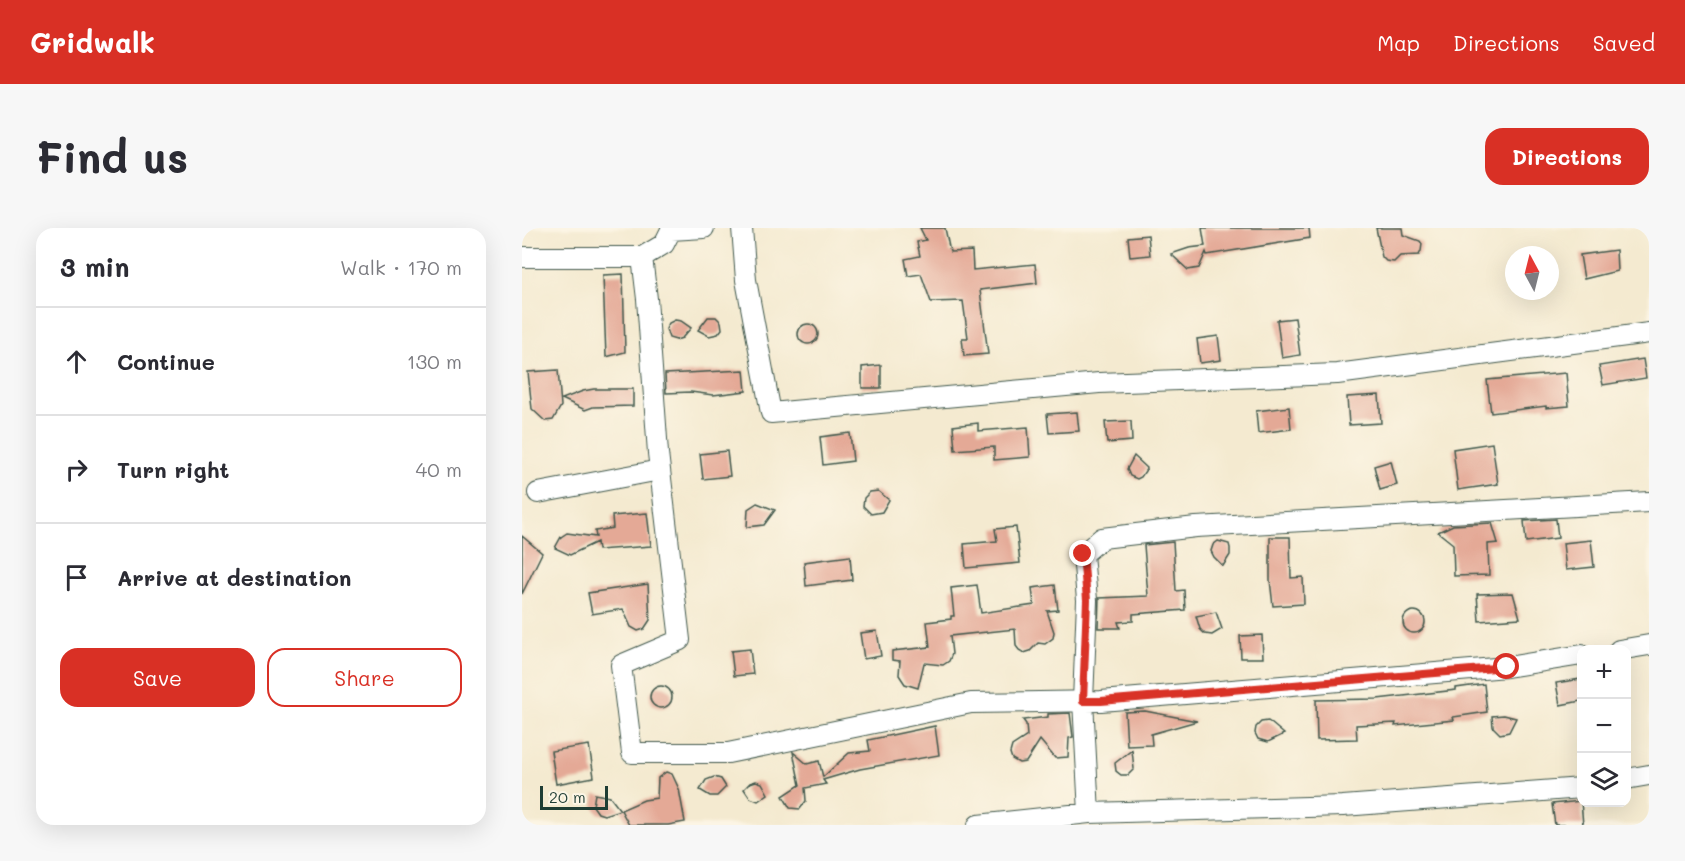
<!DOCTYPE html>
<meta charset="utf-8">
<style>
body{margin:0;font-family:Mali,sans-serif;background:#f7f7f7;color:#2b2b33}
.controls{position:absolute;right:18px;bottom:18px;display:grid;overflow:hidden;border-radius:12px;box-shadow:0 6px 24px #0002}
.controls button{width:54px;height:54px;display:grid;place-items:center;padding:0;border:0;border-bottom:2px solid #e1e1e2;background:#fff;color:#2b2b33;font:30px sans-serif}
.compass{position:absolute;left:983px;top:18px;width:54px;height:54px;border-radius:50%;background:#fff;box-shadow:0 6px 24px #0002;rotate:353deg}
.scale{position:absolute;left:18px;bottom:15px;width:68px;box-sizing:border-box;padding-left:6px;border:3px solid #1f3d34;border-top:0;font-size:16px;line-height:21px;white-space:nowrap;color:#1f3d34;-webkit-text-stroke:4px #fcf5e5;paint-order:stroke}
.stop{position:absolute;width:18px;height:18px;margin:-14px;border:4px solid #d93025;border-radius:50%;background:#fff}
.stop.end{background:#d93025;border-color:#fff;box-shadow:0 2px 6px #0008}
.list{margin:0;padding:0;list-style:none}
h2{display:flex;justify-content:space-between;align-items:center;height:78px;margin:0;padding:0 24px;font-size:26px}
h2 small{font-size:20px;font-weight:400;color:#7c7c81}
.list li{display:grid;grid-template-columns:39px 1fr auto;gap:18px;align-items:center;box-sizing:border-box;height:108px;padding:0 24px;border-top:2px solid #e1e1e2}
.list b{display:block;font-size:22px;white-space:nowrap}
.list em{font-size:20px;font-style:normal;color:#7c7c81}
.actions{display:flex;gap:12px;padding:18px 24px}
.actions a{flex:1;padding:14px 0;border:2px solid #d93025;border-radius:18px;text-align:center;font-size:21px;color:#d93025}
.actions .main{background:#d93025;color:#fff}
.icon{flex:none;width:33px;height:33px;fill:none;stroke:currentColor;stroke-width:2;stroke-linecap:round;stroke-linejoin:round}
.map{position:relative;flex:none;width:1127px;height:597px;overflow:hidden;border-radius:18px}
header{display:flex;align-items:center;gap:36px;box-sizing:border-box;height:84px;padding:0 30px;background:#d93025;color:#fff}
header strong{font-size:28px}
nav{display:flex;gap:33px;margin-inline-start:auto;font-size:21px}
.intro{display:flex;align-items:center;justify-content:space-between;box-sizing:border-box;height:144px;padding:0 36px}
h1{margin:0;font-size:42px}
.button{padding:15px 27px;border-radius:18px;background:#d93025;color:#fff;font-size:21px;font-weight:700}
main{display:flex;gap:36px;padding:0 36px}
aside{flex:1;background:#fff;border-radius:18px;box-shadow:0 6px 24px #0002}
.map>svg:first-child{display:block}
</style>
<header>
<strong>Gridwalk</strong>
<nav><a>Map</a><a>Directions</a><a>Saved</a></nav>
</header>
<div class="intro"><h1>Find us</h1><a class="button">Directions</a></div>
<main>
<aside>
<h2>3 min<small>Walk · 170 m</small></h2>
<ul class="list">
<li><svg class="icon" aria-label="ahead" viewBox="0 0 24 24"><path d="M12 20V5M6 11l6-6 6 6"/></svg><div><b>Continue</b></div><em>130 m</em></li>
<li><svg class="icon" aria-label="right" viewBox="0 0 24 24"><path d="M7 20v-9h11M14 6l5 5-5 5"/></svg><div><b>Turn right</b></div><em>40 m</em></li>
<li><svg class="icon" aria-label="arrive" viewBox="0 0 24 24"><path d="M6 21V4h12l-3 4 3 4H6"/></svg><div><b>Arrive at destination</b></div></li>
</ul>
<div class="actions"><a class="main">Save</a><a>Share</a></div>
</aside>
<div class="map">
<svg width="1127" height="597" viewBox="0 0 1127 597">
<rect width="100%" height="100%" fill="#fcf5e5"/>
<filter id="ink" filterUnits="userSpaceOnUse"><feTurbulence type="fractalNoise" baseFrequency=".0167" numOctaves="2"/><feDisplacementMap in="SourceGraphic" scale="12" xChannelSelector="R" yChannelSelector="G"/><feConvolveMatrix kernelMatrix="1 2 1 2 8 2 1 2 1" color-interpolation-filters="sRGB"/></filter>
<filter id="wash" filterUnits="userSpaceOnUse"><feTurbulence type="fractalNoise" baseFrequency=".008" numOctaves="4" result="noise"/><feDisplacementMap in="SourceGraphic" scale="24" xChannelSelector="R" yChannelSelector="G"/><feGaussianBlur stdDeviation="1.35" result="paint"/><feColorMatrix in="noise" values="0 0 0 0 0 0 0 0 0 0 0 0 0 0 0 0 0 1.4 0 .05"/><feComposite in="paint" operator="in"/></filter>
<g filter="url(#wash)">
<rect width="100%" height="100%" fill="#f4ead0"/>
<g id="blocks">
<path fill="#e4a996" d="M398,0H423L428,24L450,23L451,42L513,36L515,55L458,62L466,126L442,128L440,110H446L441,73L409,74L399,46L386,48L383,31L398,28L395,14L404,12Z
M680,0H787L788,10L685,27L684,24L677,40L666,42L649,26L667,20L683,18Z
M854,0H880L881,7L898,13L900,16L899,23L897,27L878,28L872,34L864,33L860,29Z
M626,7L628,27L608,29L606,9Z
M1094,22L1095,43L1062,51L1058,27Z
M101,46L103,124L84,129L81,47Z
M186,89H194L199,94L200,101L196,106L187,108L176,102Z
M773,90L778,127L760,130L755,92Z
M153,92L159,93L169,100L160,110L154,112L147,110L144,101L147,95Z
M276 106a10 10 0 1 1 20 0a10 10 0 1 1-20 0Z
M696,108L699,132L678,135L675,111Z
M1121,131L1124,150L1081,157L1077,138Z
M359,137V160H340V139Z
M36,142L39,178L31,192L23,193L10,181L6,144Z
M222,142L224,163L191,167L169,164L144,165L143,146Z
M1044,145L1047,178L1024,180V178L969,185L965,152Z
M72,161H111V178L71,179L63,182L40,171L61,163Z
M857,167L859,195L827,197L825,169Z
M767,179L769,201L736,205L734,183Z
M555,184L557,203L527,205L525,186Z
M609,193L610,213L585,215L583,194Z
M456,195V203L506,199L508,229L472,232V219L433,222L431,198Z
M328,205L331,233L301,237L298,209Z
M970,215L976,256L936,262L931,221Z
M205,223L208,248L181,251L178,226Z
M612,228L625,240L619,249L615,251L608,248L605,241Z
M869,233L875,257L858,262L852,238Z
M356,263L367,272L360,284L349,286L341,278L342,270L348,264Z
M235,275L253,282L242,297L225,299L226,281Z
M125,285L129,318L76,322L75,314L48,327L33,320L39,309L45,305L74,309L73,303L91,300L90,288Z
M1034,291L1036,310L1004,314L1002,293Z
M970,295L976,315L966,316L967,347L932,348L931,316L916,304L931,297Z
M494,299L498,335L444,340L442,316L475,313L473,301Z
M0,308L20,325L0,366Z
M748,309H768L769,350L781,349L782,376L751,378L748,352Z
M1069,312L1072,339L1044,342L1041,315Z
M696,313L707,316L708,320V327L701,338L692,329L689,323L691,317Z
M651,314L654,363L662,362L663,382L611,386V393L596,394L598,400H576L577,370L626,368L622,317Z
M328,328L330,352L284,358L282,334Z
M126,356L128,392L122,401L116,403L109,399L101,381L70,386L66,365Z
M455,357L459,385L512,377L510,360L533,357L536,382L525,383L532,404L531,410L523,416L516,415L508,423L502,425L497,422L494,418L493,401L428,408L430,426L427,433L421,437L402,435L396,460L383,456L377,447L378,433L370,432V423L408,419L405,394L429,391V388H432L429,360Z
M991,365L998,390L957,393L955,366Z
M881 394a11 11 0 1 1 22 0a11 11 0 1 1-22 0Z
M694,384L700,401L690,407L683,406L678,401L674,388Z
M355,403L359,428L342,431L338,405Z
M740,407L741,430H719L718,408Z
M228,421L231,446L212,448L209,423Z
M1059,451V473L1038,477L1034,455Z
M962,456L965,484L931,489L932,492L873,498L874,495L834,497L835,511L795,512L794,472L855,471L934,462V460Z
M128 469a11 11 0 1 1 22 0a11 11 0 1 1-22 0Z
M623,483L675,493L629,506L630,517L605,518L603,484Z
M548,485L551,509L547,510L546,529L533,530L518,512L504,534L497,535L490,531L488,525L490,518L505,508L504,496L501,492L526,489V486Z
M982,487L994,490L987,504L978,506L971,499L970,488Z
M746,493L749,495L762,506L746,514L736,511L733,505L734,499L739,494Z
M413,498L417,527L338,541L301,552L304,556L283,560L284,573L278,581L268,580L261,568L278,557L271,524L285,536L297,533L301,549L327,525L348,523L346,512Z
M67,517L72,549L34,556L29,523Z
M610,522L612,541L606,547H599L594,543L593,535Z
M144,544L150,546L157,561L163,594L146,597H107L99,582L122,572L135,570L136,550Z
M192,549L199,551L204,559L195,568H188L178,562L184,552Z
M234,553L240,555L246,566L236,573L228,570L222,561L228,555Z
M73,566L88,569L98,582L82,587L76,585L71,578Z
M1059,573L1061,597H1033L1030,576Z"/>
</g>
</g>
<g filter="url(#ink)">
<use href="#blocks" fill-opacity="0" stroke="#3f574b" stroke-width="1.5"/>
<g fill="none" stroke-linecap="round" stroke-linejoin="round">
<defs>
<path id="minor" d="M220,0L224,52L249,185L577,155L815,146L1127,105
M0,29H120L125,71L136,225L158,412L99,437L110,525H206L449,475L579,473L985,439L1060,427
M120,29L142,16L149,2L182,0
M16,265L138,242
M1097,422L1127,417
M1104,551L1127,547
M567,585L561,473L565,372L561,326L580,310L674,299L1127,274
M456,597L567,585L821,578L1060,560"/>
</defs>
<use href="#minor" stroke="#3f574b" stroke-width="22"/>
<use href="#minor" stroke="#fff" stroke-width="20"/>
</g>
</g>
<g fill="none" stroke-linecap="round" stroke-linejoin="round" filter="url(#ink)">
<path stroke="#d93025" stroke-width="8" d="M561,326L565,372L561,473H579L985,439"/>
</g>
</svg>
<div class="controls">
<button>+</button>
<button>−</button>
<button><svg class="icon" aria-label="layers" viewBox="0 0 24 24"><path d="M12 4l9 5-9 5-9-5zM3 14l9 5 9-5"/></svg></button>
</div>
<svg class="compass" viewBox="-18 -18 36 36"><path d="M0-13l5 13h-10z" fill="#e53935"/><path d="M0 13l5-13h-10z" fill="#7c7c81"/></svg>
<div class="scale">20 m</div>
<div class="stop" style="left:985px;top:439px"></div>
<div class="stop end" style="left:561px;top:326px"></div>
</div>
</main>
